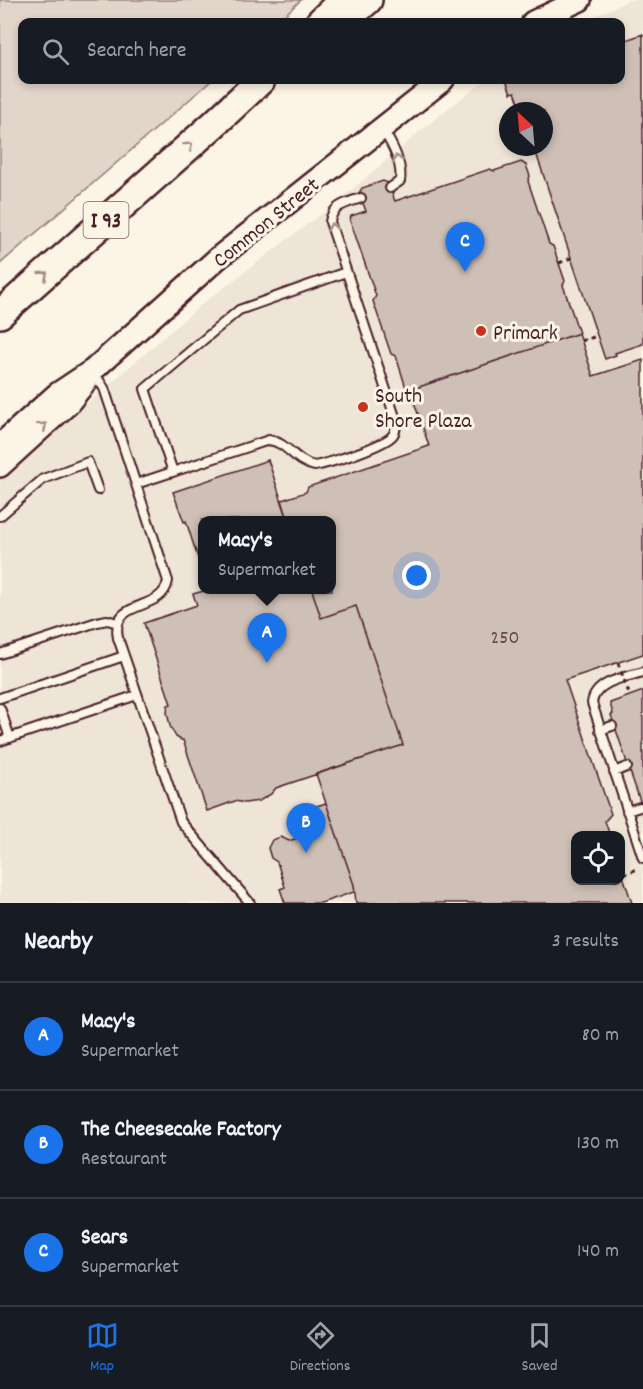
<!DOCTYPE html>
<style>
body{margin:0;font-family:Dekko,sans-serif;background:#242831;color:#f1f3f6}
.controls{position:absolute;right:18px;bottom:18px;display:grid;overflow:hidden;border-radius:12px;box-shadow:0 3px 9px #0003}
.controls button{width:54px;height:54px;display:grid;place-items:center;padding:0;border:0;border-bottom:2px solid #363941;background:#171b24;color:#f1f3f6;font:30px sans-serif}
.compass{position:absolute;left:499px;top:102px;width:54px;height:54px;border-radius:50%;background:#171b24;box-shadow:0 3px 9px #0003;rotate:334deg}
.you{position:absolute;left:417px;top:576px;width:21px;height:21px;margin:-15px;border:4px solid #fff;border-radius:50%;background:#1a73e8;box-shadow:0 0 0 9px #1a73e833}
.badge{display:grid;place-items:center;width:39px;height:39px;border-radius:50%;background:#1a73e8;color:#fff;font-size:20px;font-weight:700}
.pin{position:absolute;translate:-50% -50px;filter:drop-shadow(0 2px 3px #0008)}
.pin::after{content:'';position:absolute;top:32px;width:21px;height:18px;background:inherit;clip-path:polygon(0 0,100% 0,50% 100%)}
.popup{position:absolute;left:198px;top:516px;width:138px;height:78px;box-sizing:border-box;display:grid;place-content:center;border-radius:12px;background:#171b24;filter:drop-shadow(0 2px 4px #0005);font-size:20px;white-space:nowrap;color:#9ea1a6}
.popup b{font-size:22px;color:#f1f3f6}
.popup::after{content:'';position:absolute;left:50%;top:100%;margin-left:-12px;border:12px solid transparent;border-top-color:#171b24}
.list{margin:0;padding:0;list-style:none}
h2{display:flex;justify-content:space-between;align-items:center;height:78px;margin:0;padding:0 24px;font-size:26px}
h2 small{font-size:20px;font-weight:400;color:#9ea1a6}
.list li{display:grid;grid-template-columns:39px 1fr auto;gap:18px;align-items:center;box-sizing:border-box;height:108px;padding:0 24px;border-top:2px solid #363941}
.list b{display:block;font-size:22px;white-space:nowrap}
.list p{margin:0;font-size:20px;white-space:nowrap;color:#9ea1a6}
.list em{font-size:20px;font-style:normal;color:#9ea1a6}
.icon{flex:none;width:33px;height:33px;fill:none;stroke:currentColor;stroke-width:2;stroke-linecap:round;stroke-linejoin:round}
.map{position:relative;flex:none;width:643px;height:903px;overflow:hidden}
.search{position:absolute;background:#171b24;box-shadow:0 3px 9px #0003;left:18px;right:18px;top:18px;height:66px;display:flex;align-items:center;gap:15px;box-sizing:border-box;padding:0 21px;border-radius:12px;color:#9ea1a6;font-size:22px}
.sheet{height:402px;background:#171b24}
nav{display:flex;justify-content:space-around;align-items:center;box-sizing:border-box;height:84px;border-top:2px solid #363941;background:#171b24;font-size:16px;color:#9ea1a6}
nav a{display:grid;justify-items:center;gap:3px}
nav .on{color:#1a73e8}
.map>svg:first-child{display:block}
</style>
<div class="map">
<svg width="643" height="903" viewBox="0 0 643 903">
<rect width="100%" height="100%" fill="#fcf5e5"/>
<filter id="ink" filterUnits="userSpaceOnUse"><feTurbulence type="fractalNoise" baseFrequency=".0167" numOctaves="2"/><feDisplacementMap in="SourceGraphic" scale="12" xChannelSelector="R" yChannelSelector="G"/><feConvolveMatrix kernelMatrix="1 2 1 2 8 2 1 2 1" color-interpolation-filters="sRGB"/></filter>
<g filter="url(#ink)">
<path fill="#eee5d7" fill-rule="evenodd" d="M629,0H643V903H0V479L202,304L341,199L437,117L486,80H620V22H582ZM508,111H544V147H508ZM202,520H332V590H202ZM576,836H620V880H576Z"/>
<path fill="#e2d5ca" stroke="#967a7a" stroke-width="1.5" d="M0,0H301L277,22H22V80H212L0,264Z"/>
<path fill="#cfc0b7" stroke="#4a1f2b" stroke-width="1.5" d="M643,34V344L615,353L616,355L605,359L534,147H544V111H522L515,92L511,93L506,80H620V42Z
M521,162L526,165L530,176L528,181L549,244L553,246L565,281L563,285L579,333L407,391L396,356L391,354L373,301L376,296L350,220L351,216L366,211L359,193L362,188L383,181L388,183L395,201L490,169L494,171Z
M579,333L593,376L643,360V654L565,680L611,814L605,821L610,836H576V880H620V867L632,903H356L354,885L316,774L403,745L356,606L321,618L312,590H332V520H288L282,500L306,492L308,487L429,446L410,390Z
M268,460L288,520H202V571L186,521L184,522L173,492Z
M207,590H312L321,618L356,606L403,745L276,788L271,794L259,801L245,803L235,801L207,811L183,740H181L176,737L170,726L167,712L168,705L171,704L144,623L197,605L193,594Z
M643,691V810L611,715L613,714L610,703Z
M326,803L354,885V892L321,903H285L280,889L285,887L277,862L271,858L268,848L272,840L281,837L289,841L297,838L289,815Z"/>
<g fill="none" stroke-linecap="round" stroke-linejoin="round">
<defs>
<path id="lane" d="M383,130C392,144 403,164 400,181L390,188
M93,371L104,388L168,581C162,614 110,597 118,638L181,822L250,903
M173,472L145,389L239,310L346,272
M136,484L269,440C287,442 296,463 315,466C329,463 385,446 393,435C397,429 396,423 395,417L330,222C332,205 347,203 361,198
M0,516L43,479L88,462L98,490
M0,654L97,622L107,620L118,623
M643,672C626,677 595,681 592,703L643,858
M0,698L124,656
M0,708L10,738
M600,730L612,726
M0,741L137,695
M614,772L627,767
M627,811L640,807"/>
<path id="secondary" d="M533,22L580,0
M0,445L57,394L93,370L218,258L443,80
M0,466L68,404L88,379"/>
<path id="highway" d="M320,22L343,0
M343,22L368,0
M0,314L213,125L261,80"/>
</defs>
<use href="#lane" stroke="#4a1f2b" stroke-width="12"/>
<use href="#secondary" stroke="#4a1f2b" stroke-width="26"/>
<use href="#highway" stroke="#4a1f2b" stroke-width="32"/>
<path stroke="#4a1f2b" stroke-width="3" stroke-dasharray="4.5 4.5" stroke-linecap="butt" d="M559,263L571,258
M581,341L597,336
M623,874L638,869"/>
<use href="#lane" stroke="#fcf5e5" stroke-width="8"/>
<use href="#secondary" stroke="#fcf5e5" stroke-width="21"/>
<use href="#highway" stroke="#fcf5e5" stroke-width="27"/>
<path stroke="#4a1f2b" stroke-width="3" stroke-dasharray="4.5 4.5" stroke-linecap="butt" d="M618,663L630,696"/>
</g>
<defs><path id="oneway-chevron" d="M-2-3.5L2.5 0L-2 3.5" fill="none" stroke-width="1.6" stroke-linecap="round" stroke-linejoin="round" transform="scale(1.5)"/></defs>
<g stroke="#a38a88">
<use href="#oneway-chevron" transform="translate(189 146) rotate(-42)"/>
<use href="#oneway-chevron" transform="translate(397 159) rotate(-109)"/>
<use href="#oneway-chevron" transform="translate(332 227) rotate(-99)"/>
<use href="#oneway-chevron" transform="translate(44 275) rotate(-42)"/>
<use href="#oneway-chevron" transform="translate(43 426) rotate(-42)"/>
</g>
</g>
<g fill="#c8321e" stroke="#fcf5e5" stroke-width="2">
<circle cx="481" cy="331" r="6"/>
<circle cx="363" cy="407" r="6"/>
</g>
<g text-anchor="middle" stroke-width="6" stroke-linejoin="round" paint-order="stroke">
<g font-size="20" fill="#6b474e">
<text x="505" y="643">250</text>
</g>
<rect fill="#fcf5e5" stroke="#7f5f63" stroke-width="1.5" x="83.5" y="202" width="45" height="36" rx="4.5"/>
<g font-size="21" font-weight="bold" fill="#4a1f2b">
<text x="106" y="227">I 93</text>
</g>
<g font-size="22" fill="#4a1f2b" stroke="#fcf5e5">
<text transform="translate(265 221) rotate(-39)" y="8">Common Street</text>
</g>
<g font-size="22" fill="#4a1f2b" stroke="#fcf5e5" text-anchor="start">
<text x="493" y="339">Primark</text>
<text x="375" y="402">South<tspan x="375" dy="25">Shore Plaza</tspan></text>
</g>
</g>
</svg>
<div class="controls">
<button><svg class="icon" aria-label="locate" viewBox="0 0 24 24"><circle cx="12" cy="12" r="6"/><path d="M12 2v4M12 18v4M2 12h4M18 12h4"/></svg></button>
</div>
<svg class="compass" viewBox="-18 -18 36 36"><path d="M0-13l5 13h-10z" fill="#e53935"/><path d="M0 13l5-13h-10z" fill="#9ea1a6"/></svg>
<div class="you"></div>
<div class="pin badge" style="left:267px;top:663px">A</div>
<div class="popup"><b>Macy's</b>Supermarket</div>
<div class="pin badge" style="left:306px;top:853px">B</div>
<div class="pin badge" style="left:465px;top:272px">C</div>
<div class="search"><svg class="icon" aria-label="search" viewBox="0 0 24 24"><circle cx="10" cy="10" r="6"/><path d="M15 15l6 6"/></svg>Search here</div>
</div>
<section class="sheet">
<h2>Nearby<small>3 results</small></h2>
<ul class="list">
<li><span class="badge">A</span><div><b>Macy's</b><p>Supermarket</p></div><em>80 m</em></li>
<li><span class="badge">B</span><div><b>The Cheesecake Factory</b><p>Restaurant</p></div><em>130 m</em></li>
<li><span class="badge">C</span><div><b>Sears</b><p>Supermarket</p></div><em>140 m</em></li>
</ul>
</section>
<nav>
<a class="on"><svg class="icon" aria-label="map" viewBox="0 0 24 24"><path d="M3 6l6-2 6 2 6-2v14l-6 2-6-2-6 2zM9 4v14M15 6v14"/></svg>Map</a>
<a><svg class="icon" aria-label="directions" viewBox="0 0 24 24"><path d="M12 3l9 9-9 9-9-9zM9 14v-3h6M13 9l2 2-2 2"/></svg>Directions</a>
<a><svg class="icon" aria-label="saved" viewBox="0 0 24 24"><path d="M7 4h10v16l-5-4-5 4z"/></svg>Saved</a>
</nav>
